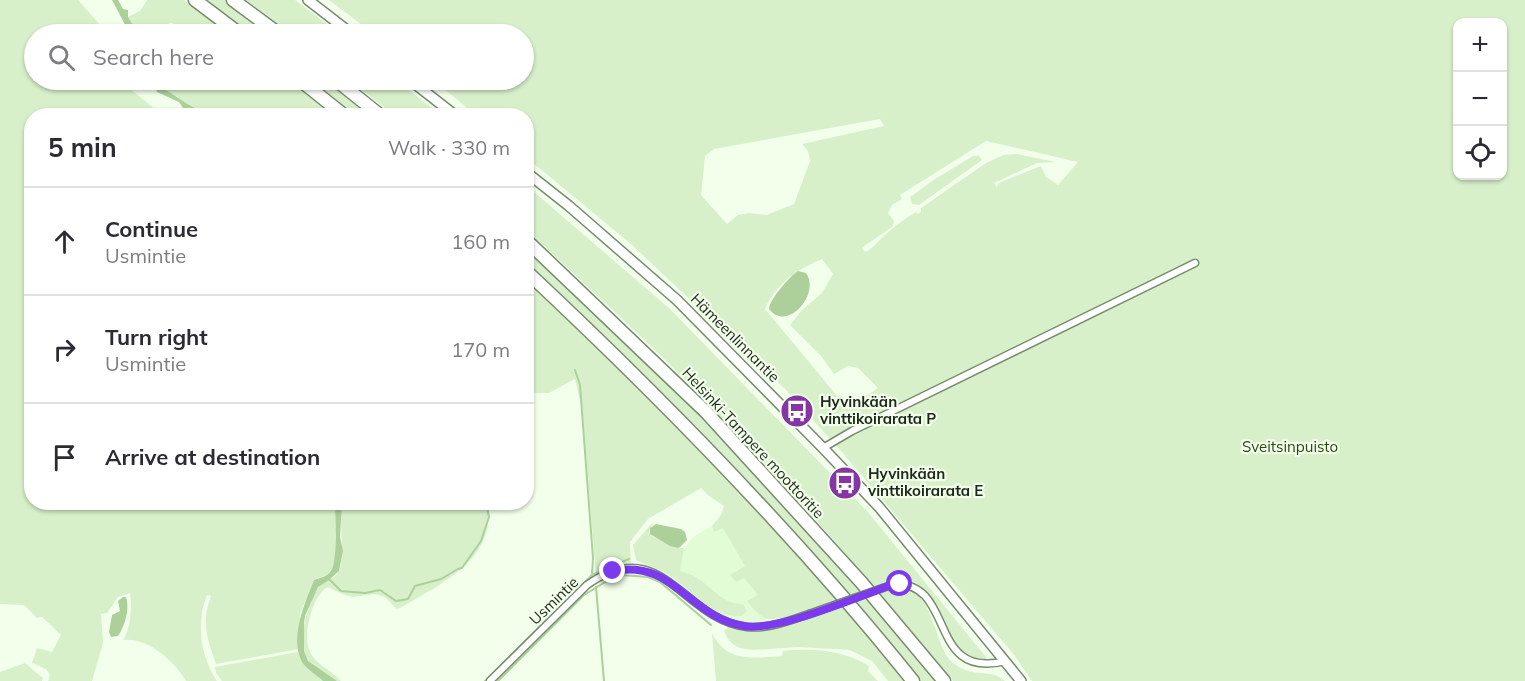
<!DOCTYPE html>
<meta charset="utf-8">
<style>
body{margin:0;font-family:Mulish,sans-serif;background:#f7f7f7;color:#2b2b33}
.controls{position:absolute;right:18px;top:18px;display:grid;overflow:hidden;border-radius:12px;box-shadow:0 2px 4px #0004}
.controls button{width:54px;height:54px;display:grid;place-items:center;padding:0;border:0;border-bottom:2px solid #e1e1e2;background:#fff;color:#2b2b33;font:30px sans-serif}
.stop{position:absolute;width:18px;height:18px;margin:-14px;border:4px solid #7c3aed;border-radius:50%;background:#fff}
.stop.end{background:#7c3aed;border-color:#fff;box-shadow:0 2px 6px #0008}
.list{margin:0;padding:0;list-style:none}
h2{display:flex;justify-content:space-between;align-items:center;height:78px;margin:0;padding:0 24px;font-size:26px}
h2 small{font-size:20px;font-weight:400;color:#7c7c81}
.list li{display:grid;grid-template-columns:39px 1fr auto;gap:18px;align-items:center;box-sizing:border-box;height:108px;padding:0 24px;border-top:2px solid #e1e1e2}
.list b{display:block;font-size:22px;white-space:nowrap}
.list p{margin:0;font-size:20px;white-space:nowrap;color:#7c7c81}
.list em{font-size:20px;font-style:normal;color:#7c7c81}
.icon{flex:none;width:33px;height:33px;fill:none;stroke:currentColor;stroke-width:2;stroke-linecap:round;stroke-linejoin:round}
.map{position:relative;flex:none;width:1525px;height:681px;overflow:hidden}
.search{position:absolute;background:#fff;box-shadow:0 2px 4px #0004;left:24px;top:24px;width:510px;height:66px;display:flex;align-items:center;gap:15px;box-sizing:border-box;padding:0 21px;border-radius:33px;color:#7c7c81;font-size:22px}
.panel{position:absolute;background:#fff;box-shadow:0 2px 4px #0004;left:24px;top:108px;width:510px;height:402px;border-radius:24px}
.map>svg:first-child{display:block}
</style>
<div class="map">
<svg width="1525" height="681" viewBox="0 0 1525 681">
<rect width="100%" height="100%" fill="#f2ffeb"/>
<path fill="#e2fdd5" d="M721,515L779,618L748,623L717,615L700,603L659,562L684,548L693,537L712,526Z"/>
<path fill="#d7f0ca" fill-rule="evenodd" d="M0,0H78L102,27L105,34H34V80H124L128,87L162,115L32,116V502L335,503V559L331,573L314,580L300,614L299,649L216,664C207,638 201,623 211,596L207,595C196,622 200,656 217,681H186C174,661 148,637 123,640C131,629 132,606 130,593L118,597L107,613L101,614L103,643L92,681H48L50,675L46,669L32,663L37,648L52,652L61,635L42,617L37,618L24,605L0,604Z
M147,0H184L230,34H166L174,27L173,23H170L158,34H139L128,17L140,11Z
M204,0H227L272,34H250Z
M246,0H295L340,34H291Z
M329,0H1525V681H1032L1015,656L841,451L785,389L631,244L527,158L526,116L476,115L433,80H524V34H374ZM1458,22H1502V176H1458ZM880,119L884,126L802,144L808,151L810,161L794,204L767,215L749,213L738,215L727,224L701,195L705,156L714,149ZM986,141L1078,162L1058,185L1046,177L1041,166L999,183L997,187L994,183L1037,163L1056,162L1017,154L1003,155L986,163L921,208V212L918,214L916,212C905,218 894,227 884,236C876,243 874,248 865,252L862,248L893,226L894,221L888,213L892,205L902,199L900,195ZM822,259L833,274L822,293L802,310L790,325L821,356L834,374L848,366L858,368L878,388L848,409L765,309C776,283 797,270 822,259Z
M159,80H289L334,115H222L198,110L186,103L163,88Z
M309,80H329L374,115H353Z
M349,80H396L441,115H394Z
M973,156H979L982,160L919,205L912,204L910,197L935,179Z
M526,185L669,308L867,511L986,657L987,664C935,681 950,561 888,582L890,588C932,579 932,636 949,659C970,681 992,667 1005,681H953C874,585 793,492 707,402C649,342 587,287 527,230Z
M527,246L687,400L862,590L937,681H920C893,647 863,614 835,581C738,469 636,362 527,264Z
M526,281C661,407 788,538 905,681H888L872,661L850,650L798,647L753,650L740,648L734,645L728,639L724,631L729,626C768,633 799,624 834,608L829,602C815,608 778,623 765,618C758,615 752,607 747,601L758,595L744,578L736,582L730,575L745,566L723,528L714,532L712,526L721,515L724,506L708,495L701,488L648,519L630,542L631,564L610,569L596,576L583,414L575,379L549,393H527Z
M342,503H487C498,558 442,583 402,607L397,609L385,597L375,594L353,597L342,594L328,587C312,595 302,636 310,652C316,665 332,670 341,681H337C328,676 312,668 307,659C296,639 308,607 317,588C321,581 335,580 339,571C346,554 338,522 342,503Z
M653,522L649,532L652,536L679,548H684L680,571C685,572 690,574 694,576C710,585 723,605 743,604L747,611L742,616C712,618 693,591 670,576C659,568 647,566 636,560L633,545Z
M712,633C727,663 753,658 782,656L783,651C812,648 843,650 869,666L868,671L878,681H716Z
M298,652L305,665L323,681H222L216,673L215,667Z
M25,663L43,678L42,681H0V672Z"/>
<path fill="#add09b" d="M112,0H118L123,9L128,10V17L139,34H130Z
M152,80H159L163,88L186,103L198,110L223,115H200L191,113L183,108L179,102L157,92Z
M798,271L806,273C821,294 787,333 769,309C769,300 790,276 798,271Z
M335,503H342L340,537L343,551L339,571L329,580L318,587L305,616L304,623V651L308,661L337,681H323C317,675 306,669 302,662C289,637 305,603 314,580C320,578 328,576 331,571C338,560 335,517 335,503Z
M656,524L681,529L685,532L687,540L679,548L670,546L650,534V528Z
M123,597H126C130,609 125,626 118,636L111,637L109,632L112,615L120,611L118,601Z"/>
<g fill="none" stroke-linecap="round" stroke-linejoin="round">
<path stroke="#add09b" stroke-width="2" d="M575,370L580,385L593,558L592,575
M329,579L341,591L365,593L380,590L396,601L408,599L415,586L441,579L458,569L462,568L481,541L489,517L486,502
M596,587L604,681
M485,681L592,575L629,559
M498,681L584,595L610,579L621,575L648,577L660,582L711,625"/>
<defs>
<path id="street" d="M823,448L852,431L1195,263
M894,584C957,582 926,681 1006,661
M490,681L587,585C663,532 681,619 747,627C768,629 789,621 809,614"/>
<path id="secondary" d="M308,0L352,34
M410,80L456,116
M526,172L569,206L677,300L823,448L879,507L1021,681"/>
<path id="highway" d="M195,0L240,34
M233,0L279,34
M300,80L345,116
M336,80L381,116
M526,240L706,412L861,582L944,681
M526,271C664,400 795,534 913,681"/>
</defs>
<use href="#street" stroke="#778b6e" stroke-width="9"/>
<use href="#secondary" stroke="#778b6e" stroke-width="12"/>
<use href="#highway" stroke="#778b6e" stroke-width="15"/>
<use href="#street" stroke="#fff" stroke-width="6"/>
<use href="#secondary" stroke="#fff" stroke-width="9"/>
<use href="#highway" stroke="#fff" stroke-width="12"/>
<defs>
<path id="street-bridge" d="M809,614L894,584"/>
</defs>
<use href="#street-bridge" stroke="#778b6e" stroke-width="9" stroke-linecap="butt"/>
<use href="#street-bridge" stroke="#fff" stroke-width="6"/>
</g>
<g fill="none" stroke-linecap="round" stroke-linejoin="round">
<path stroke="#7c3aed" stroke-width="8" d="M613,571C675,559 688,617 744,626C778,632 858,596 894,584H900"/>
</g>
<defs>
<symbol id="bus-disc" viewBox="-11 -11 22 22"><circle r="9.5" fill="#8635a5" stroke="#f2ffeb"/><path d="M-5-6H5V4H4V6H2V4H-2V6H-4V4H-5ZM-3.5-4V0h7V-4ZM-3.5 1.2v1.5H-2V1.2ZM2 1.2v1.5H3.5V1.2Z" fill="#fff"/></symbol>
</defs>
<g fill-rule="evenodd">
<use href="#bus-disc" x="778" y="392" width="38" height="38"/>
<use href="#bus-disc" x="826" y="464" width="38" height="38"/>
</g>
<g text-anchor="middle" stroke-width="4.5" stroke-linejoin="round" paint-order="stroke">
<g font-size="15" fill="#1f261b" stroke="#f2ffeb">
<text transform="translate(735 338) rotate(45)" y="5">Hämeenlinnantie</text>
<text transform="translate(753 443) rotate(47)" y="5">Helsinki-Tampere moottoritie</text>
<text transform="translate(554 601) rotate(-44)" y="5">Usmintie</text>
</g>
<g font-size="15" font-weight="bold" fill="#1f261b" stroke="#f2ffeb" text-anchor="start">
<text x="820" y="407">Hyvinkään<tspan x="820" dy="17">vinttikoirarata P</tspan></text>
<text x="868" y="479">Hyvinkään<tspan x="868" dy="17">vinttikoirarata E</tspan></text>
</g>
<g font-size="15" fill="#294913" stroke="#f2ffeb">
<text x="1290" y="452">Sveitsinpuisto</text>
</g>
</g>
</svg>
<div class="controls">
<button>+</button>
<button>−</button>
<button><svg class="icon" aria-label="locate" viewBox="0 0 24 24"><circle cx="12" cy="12" r="6"/><path d="M12 2v4M12 18v4M2 12h4M18 12h4"/></svg></button>
</div>
<div class="stop" style="left:900px;top:584px"></div>
<div class="stop end" style="left:613px;top:571px"></div>
<div class="search"><svg class="icon" aria-label="search" viewBox="0 0 24 24"><circle cx="10" cy="10" r="6"/><path d="M15 15l6 6"/></svg>Search here</div>
<section class="panel">
<h2>5 min<small>Walk · 330 m</small></h2>
<ul class="list">
<li><svg class="icon" aria-label="ahead" viewBox="0 0 24 24"><path d="M12 20V5M6 11l6-6 6 6"/></svg><div><b>Continue</b><p>Usmintie</p></div><em>160 m</em></li>
<li><svg class="icon" aria-label="right" viewBox="0 0 24 24"><path d="M7 20v-9h11M14 6l5 5-5 5"/></svg><div><b>Turn right</b><p>Usmintie</p></div><em>170 m</em></li>
<li><svg class="icon" aria-label="arrive" viewBox="0 0 24 24"><path d="M6 21V4h12l-3 4 3 4H6"/></svg><div><b>Arrive at destination</b></div></li>
</ul>
</section>
</div>
